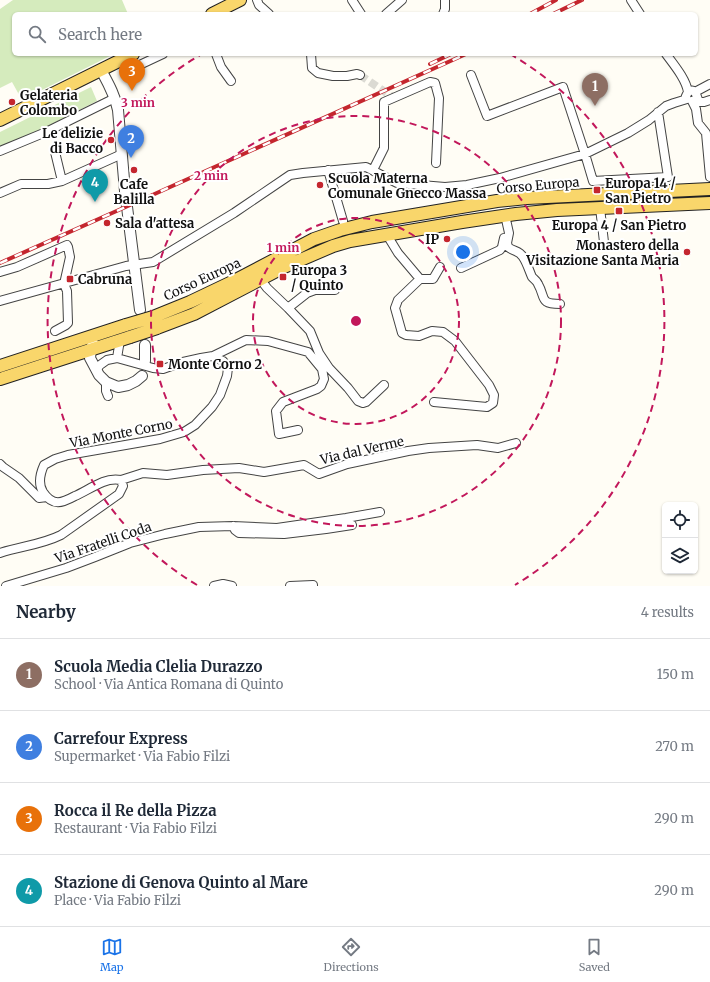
<!DOCTYPE html>
<meta charset="utf-8">
<style>
body{margin:0;font-family:Merriweather,serif;background:#f2f2f3;color:#1f2937}
.controls{position:absolute;right:12px;bottom:12px;display:grid;overflow:hidden;border-radius:6px;box-shadow:0 1px 3px #0004}
.controls button{width:36px;height:36px;display:grid;place-items:center;padding:0;border:0;border-bottom:1px solid #e0e1e3;background:#fff;color:#1f2937;font:20px sans-serif}
.you{position:absolute;left:463px;top:252px;width:14px;height:14px;margin:-10px;border:3px solid #fff;border-radius:50%;background:#1a73e8;box-shadow:0 0 0 6px #1a73e833}
.badge{display:grid;place-items:center;width:26px;height:26px;border-radius:50%;background:#1a73e8;color:#fff;font-size:13px;font-weight:700}
.pin{position:absolute;translate:-50% -33px;filter:drop-shadow(0 1px 2px #0008)}
.pin::after{content:'';position:absolute;top:21px;width:14px;height:12px;background:inherit;clip-path:polygon(0 0,100% 0,50% 100%)}
.list{margin:0;padding:0;list-style:none}
h2{display:flex;justify-content:space-between;align-items:center;height:52px;margin:0;padding:0 16px;font-size:17px}
h2 small{font-size:13px;font-weight:400;color:#747a83}
.list li{display:grid;grid-template-columns:26px 1fr auto;gap:12px;align-items:center;box-sizing:border-box;height:72px;padding:0 16px;border-top:1px solid #e0e1e3}
.list b{display:block;font-size:15px;white-space:nowrap}
.list p{margin:0;font-size:13px;white-space:nowrap;color:#747a83}
.list em{font-size:13px;font-style:normal;color:#747a83}
.icon{flex:none;width:22px;height:22px;fill:none;stroke:currentColor;stroke-width:2;stroke-linecap:round;stroke-linejoin:round}
.map{position:relative;flex:none;width:710px;height:586px;overflow:hidden}
.search{position:absolute;background:#fff;box-shadow:0 1px 3px #0004;left:12px;right:12px;top:12px;height:44px;display:flex;align-items:center;gap:10px;box-sizing:border-box;padding:0 14px;border-radius:6px;color:#747a83;font-size:15px}
.sheet{height:340px;background:#fff}
nav{display:flex;justify-content:space-around;align-items:center;box-sizing:border-box;height:56px;border-top:1px solid #e0e1e3;background:#fff;font-size:11px;color:#747a83}
nav a{display:grid;justify-items:center;gap:2px}
nav .on{color:#1a73e8}
.map>svg:first-child{display:block}
</style>
<div class="map">
<svg width="710" height="586" viewBox="0 0 710 586">
<rect width="100%" height="100%" fill="#fffdf5"/>
<path fill="#d5ebbd" d="M13,0H122L128,14H14V54H114L22,100L12,82L0,88V9Z
M91,87L97,101L46,127L0,147V132Z"/>
<g fill="none" stroke-linecap="round" stroke-linejoin="round">
<path stroke="#dbdad3" stroke-width="8" stroke-dasharray="8 4" stroke-linecap="butt" d="M360,75L394,98"/>
<defs>
<path id="minor" d="M257,0L259,5L269,14
M352,0L361,14
M631,0L640,14
M386,14L402,0
M443,14L445,9V0
M216,54L221,67L231,81
M311,54L312,68L318,73L333,76H347L357,74L360,75
M666,54C674,65 686,79 688,92
M126,58L131,69L163,54
M471,75L487,116L563,87L585,154L593,181L668,177L658,112
M695,92L710,84
M686,96L688,92C696,87 696,96 699,102H704L710,100
M692,101L696,109L698,123L706,133L710,177
M0,151L46,132L115,98
M55,152L62,181
M328,170L343,221
M373,170L384,148V102L430,82L435,83L439,98L436,163
M0,193L21,184H48L62,181L122,154
M600,208L604,242
M505,215L509,233L507,243L508,247C514,252 519,250 523,257C527,263 529,270 532,277C534,279 537,281 538,284C546,298 539,304 560,304
M387,235L398,253L420,279L398,300L395,308L402,333L406,335L419,336L432,331L443,332L455,341L489,385L494,395L493,403L487,407L434,402
M461,268L500,250L502,247L504,238
M0,272L17,267L67,245L68,247L70,257L64,284L67,291L68,323L66,325L55,331
M420,279H433L440,267
M261,280L267,288L288,308L307,293L315,290H335
M0,301L126,266L153,262L234,213L290,175L303,173L366,167L397,183L445,187L467,185L500,178L585,154L628,133L649,120L666,106L674,103L687,99
M288,308L310,331L319,353L329,368L348,388L358,401L363,403L366,402L384,385
M213,356L246,340L268,341L308,352L322,369L324,379L321,386L317,389L283,402L276,411L279,434L298,430
M117,358L120,340
M106,382V391L108,396
M0,464L3,467L19,478L39,498L47,497
M121,480L143,473L167,475L203,470L239,468L264,472L304,465L319,474L347,464L408,451L429,448L477,445L498,448L516,443
M233,526L235,530L239,533L284,534L326,529L352,525
M0,553C21,546 41,545 61,535L119,494L123,486L121,480C115,479 108,480 103,482C93,486 84,492 75,496C62,503 53,507 43,492C38,484 40,474 44,465L55,459L68,455L160,439L184,432L195,425L212,407L220,395L227,376L228,368L223,361L213,356L201,358L183,362L163,369L153,368L117,358L107,360L100,365L96,370
M6,586L66,568L95,557L130,543L165,534L199,527L233,526L277,528L346,518L380,512
M214,586L223,584L232,586
M290,586L313,585"/>
<path id="tertiary" d="M101,70C108,83 115,95 118,110L125,191L140,310
M93,343L91,349L90,358L99,375L106,382L118,387L128,385L136,381L142,376
M145,361V345"/>
<path id="primary" d="M212,14L240,0
M0,120L133,54
M153,317L190,302L232,282L314,239L340,230L372,222L497,201L527,198L710,189
M157,328L194,314L284,267L333,246L350,241L462,222L516,214L557,210L710,203
M0,366L126,325
M0,379L130,337"/>
</defs>
<use href="#minor" stroke="#444" stroke-width="10"/>
<use href="#tertiary" stroke="#444" stroke-width="12"/>
<use href="#primary" stroke="#222" stroke-width="14"/>
<use href="#minor" stroke="#fff" stroke-width="8"/>
<use href="#tertiary" stroke="#fff" stroke-width="10"/>
<use href="#primary" stroke="#f9d66b" stroke-width="12"/>
<defs>
<path id="rail" d="M530,14L556,0
M553,14L582,0
M430,64L451,54
M0,263L139,201L466,54"/>
</defs>
<use href="#rail" stroke="#c4262e" stroke-width="4"/>
<use href="#rail" stroke="#fff" stroke-width="2.5" stroke-dasharray="8" stroke-linecap="butt"/>
<defs>
<path id="primary-bridge" d="M126,325L153,317
M130,337L157,328"/>
</defs>
<use href="#primary-bridge" stroke="#222" stroke-width="14" stroke-linecap="butt"/>
<use href="#primary-bridge" stroke="#f9d66b" stroke-width="12"/>
</g>
<g fill="none" stroke="#c2185b" stroke-width="2" stroke-dasharray="7 5">
<circle cx="356" cy="321" r="103"/>
<circle cx="356" cy="321" r="205"/>
<path d="M197 585A308 308 0 0 1 202 54M332 14A308 308 0 0 1 380 14M510 54A308 308 0 0 1 515 585"/>
</g>
<g fill="#c4262e" stroke="#fff" stroke-width="1.5">
<circle cx="12" cy="102" r="4"/>
<circle cx="111" cy="140" r="4"/>
<circle cx="134" cy="170" r="4"/>
<circle cx="320" cy="185" r="4"/>
<rect x="593" y="186" width="8" height="8" rx="2"/>
<rect x="615" y="207" width="8" height="8" rx="2"/>
<circle cx="107" cy="223" r="4"/>
<circle cx="447" cy="239" r="4"/>
<circle cx="687" cy="252" r="4"/>
<rect x="279" y="273" width="8" height="8" rx="2"/>
<rect x="66" y="275" width="8" height="8" rx="2"/>
<rect x="156" y="360" width="8" height="8" rx="2"/>
</g>
<g text-anchor="middle" stroke-width="4" stroke-linejoin="round" paint-order="stroke">
<g font-size="13" font-weight="bold" fill="#111" stroke="#fff" text-anchor="start">
<text x="20" y="100">Gelateria<tspan x="20" dy="15">Colombo</tspan></text>
<text x="103" y="138" text-anchor="end">Le delizie<tspan x="103" dy="15">di Bacco</tspan></text>
<text x="328" y="183">Scuola Materna<tspan x="328" dy="15">Comunale Gnecco Massa</tspan></text>
<text x="605" y="188">Europa 14 /<tspan x="605" dy="15">San Pietro</tspan></text>
<text x="134" y="189" text-anchor="middle">Cafe<tspan x="134" dy="15">Balilla</tspan></text>
<text x="115" y="228">Sala d'attesa</text>
<text x="619" y="230" text-anchor="middle">Europa 4 / San Pietro</text>
<text x="439" y="244" text-anchor="end">IP</text>
<text x="679" y="250" text-anchor="end">Monastero della<tspan x="679" dy="15">Visitazione Santa Maria</tspan></text>
<text x="291" y="275">Europa 3<tspan x="291" dy="15">/ Quinto</tspan></text>
<text x="78" y="284">Cabruna</text>
<text x="168" y="369">Monte Corno 2</text>
</g>
<g font-size="13" fill="#111" stroke="#fff">
<text transform="translate(538 185) rotate(-5)" y="5">Corso Europa</text>
<text transform="translate(202 279) rotate(-25)" y="5">Corso Europa</text>
<text transform="translate(121 433) rotate(-11)" y="5">Via Monte Corno</text>
<text transform="translate(362 450) rotate(-13)" y="5">Via dal Verme</text>
<text transform="translate(103 542) rotate(-19)" y="5">Via Fratelli Coda</text>
</g>
</g>
<circle cx="356" cy="321" r="6" fill="#c2185b" stroke="#fff" stroke-width="2"/>
<g font-size="12" text-anchor="middle" font-weight="bold" fill="#c2185b" stroke="#fff" stroke-width="4" stroke-linejoin="round" paint-order="stroke">
<text x="138" y="107">3 min</text>
<text x="211" y="180">2 min</text>
<text x="283" y="252">1 min</text>
</g>
</svg>
<div class="controls">
<button><svg class="icon" aria-label="locate" viewBox="0 0 24 24"><circle cx="12" cy="12" r="6"/><path d="M12 2v4M12 18v4M2 12h4M18 12h4"/></svg></button>
<button><svg class="icon" aria-label="layers" viewBox="0 0 24 24"><path d="M12 4l9 5-9 5-9-5zM3 14l9 5 9-5"/></svg></button>
</div>
<div class="you"></div>
<div class="pin badge" style="left:595px;top:106px;background:#8d6e63">1</div>
<div class="pin badge" style="left:131px;top:158px;background:#3f7fe0">2</div>
<div class="pin badge" style="left:132px;top:91px;background:#e8710a">3</div>
<div class="pin badge" style="left:95px;top:202px;background:#0f9aa8">4</div>
<div class="search"><svg class="icon" aria-label="search" viewBox="0 0 24 24"><circle cx="10" cy="10" r="6"/><path d="M15 15l6 6"/></svg>Search here</div>
</div>
<section class="sheet">
<h2>Nearby<small>4 results</small></h2>
<ul class="list">
<li><span class="badge" style="background:#8d6e63">1</span><div><b>Scuola Media Clelia Durazzo</b><p>School · Via Antica Romana di Quinto</p></div><em>150 m</em></li>
<li><span class="badge" style="background:#3f7fe0">2</span><div><b>Carrefour Express</b><p>Supermarket · Via Fabio Filzi</p></div><em>270 m</em></li>
<li><span class="badge" style="background:#e8710a">3</span><div><b>Rocca il Re della Pizza</b><p>Restaurant · Via Fabio Filzi</p></div><em>290 m</em></li>
<li><span class="badge" style="background:#0f9aa8">4</span><div><b>Stazione di Genova Quinto al Mare</b><p>Place · Via Fabio Filzi</p></div><em>290 m</em></li>
</ul>
</section>
<nav>
<a class="on"><svg class="icon" aria-label="map" viewBox="0 0 24 24"><path d="M3 6l6-2 6 2 6-2v14l-6 2-6-2-6 2zM9 4v14M15 6v14"/></svg>Map</a>
<a><svg class="icon" aria-label="directions" viewBox="0 0 24 24"><path d="M12 3l9 9-9 9-9-9zM9 14v-3h6M13 9l2 2-2 2"/></svg>Directions</a>
<a><svg class="icon" aria-label="saved" viewBox="0 0 24 24"><path d="M7 4h10v16l-5-4-5 4z"/></svg>Saved</a>
</nav>
